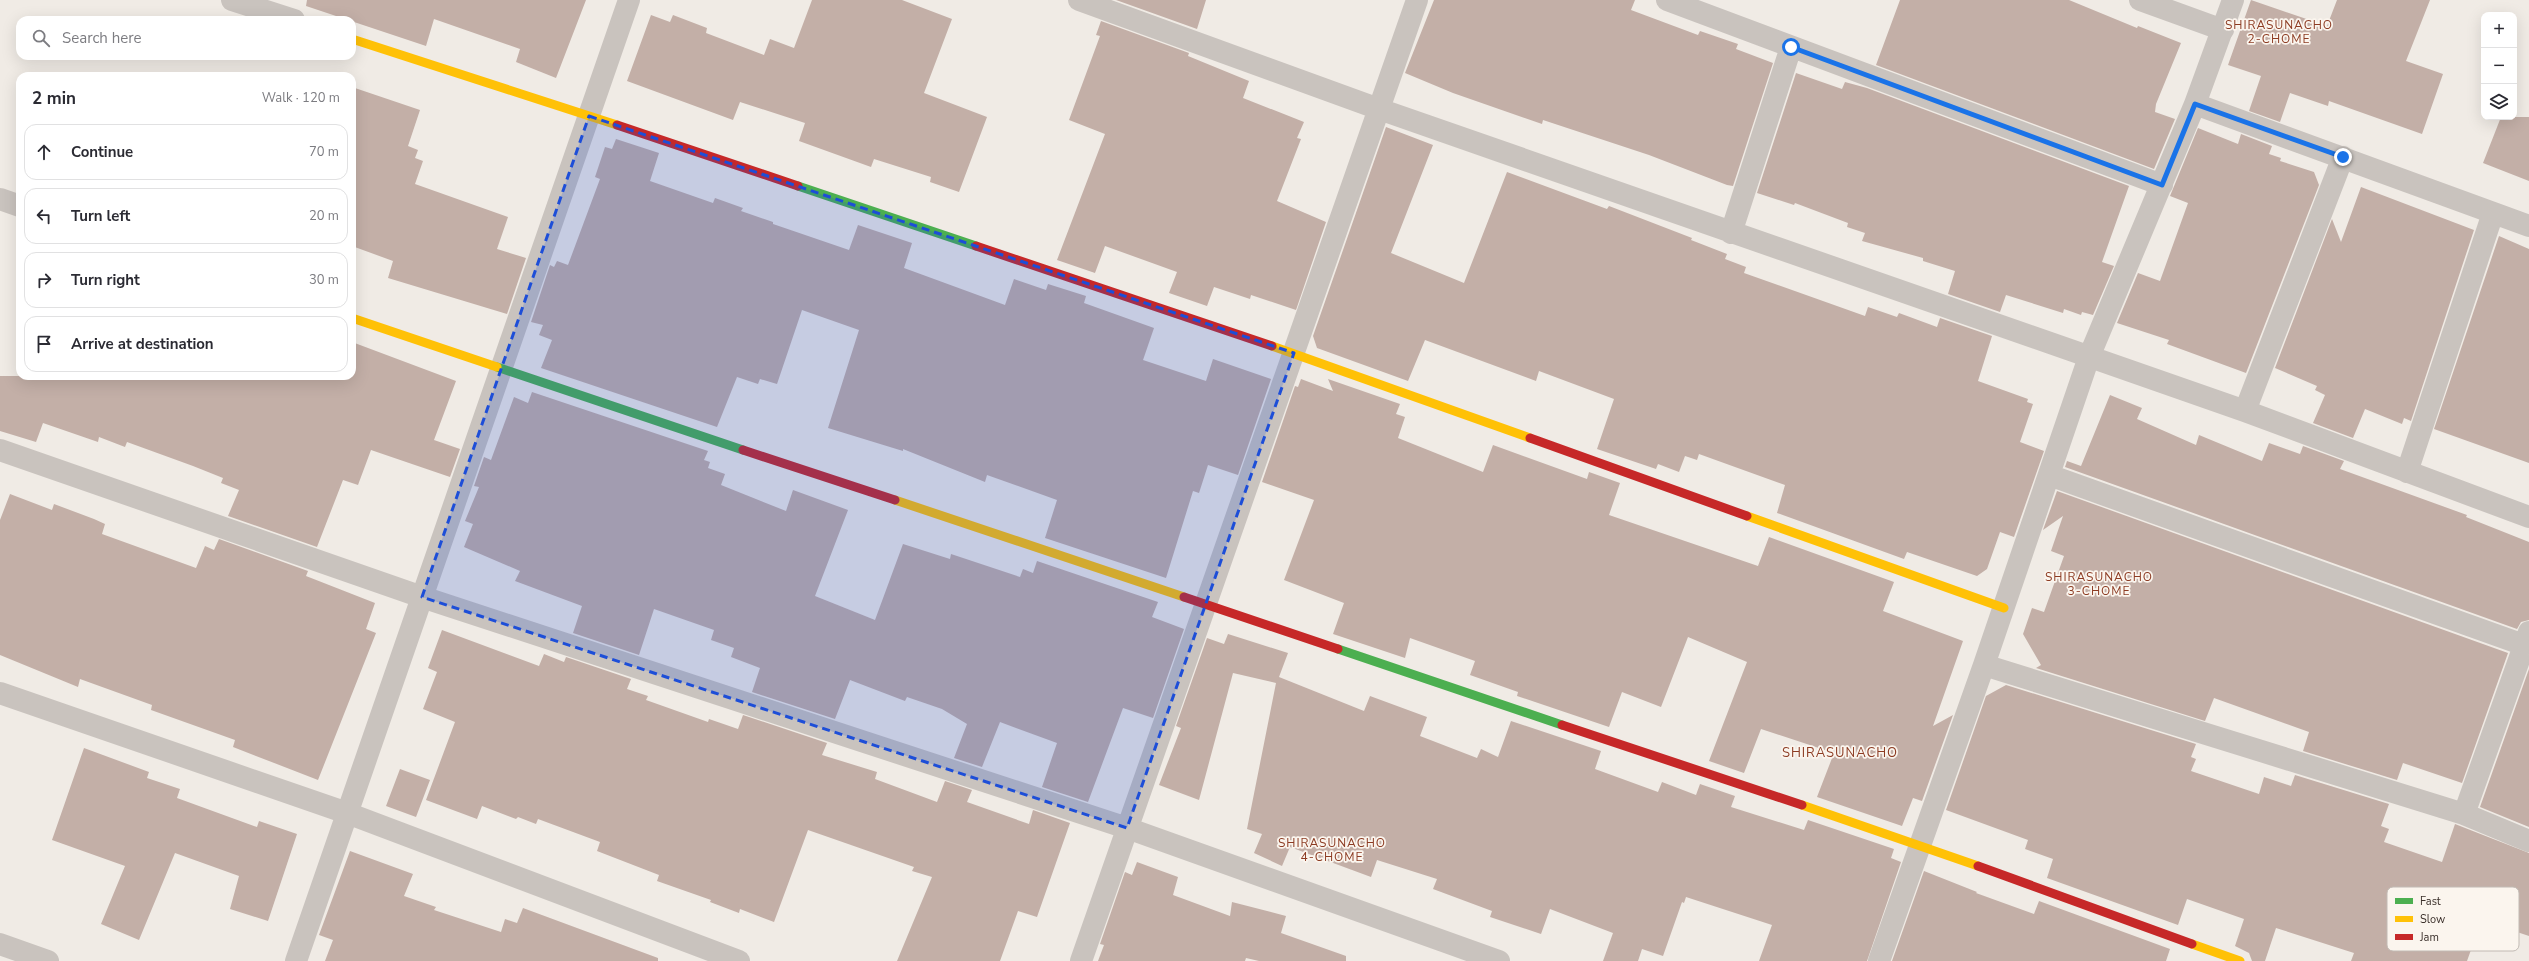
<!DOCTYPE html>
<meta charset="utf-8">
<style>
body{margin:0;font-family:"Nunito Sans",sans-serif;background:#f2f2f3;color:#2b2b33}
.controls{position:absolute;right:12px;top:12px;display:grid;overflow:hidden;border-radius:8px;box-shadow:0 4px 16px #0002}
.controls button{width:36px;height:36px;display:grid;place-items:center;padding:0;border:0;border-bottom:1px solid #e1e1e2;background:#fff;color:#2b2b33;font:20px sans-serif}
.stop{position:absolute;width:12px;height:12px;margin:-9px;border:3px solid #1a73e8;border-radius:50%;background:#fff}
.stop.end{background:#1a73e8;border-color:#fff;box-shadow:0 1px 4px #0008}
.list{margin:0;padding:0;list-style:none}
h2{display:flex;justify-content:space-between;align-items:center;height:52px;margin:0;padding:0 16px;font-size:17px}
h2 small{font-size:13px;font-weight:400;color:#7c7c81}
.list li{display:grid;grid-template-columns:26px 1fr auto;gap:12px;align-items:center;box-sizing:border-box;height:56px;margin:0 8px 8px;padding:0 8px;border:1px solid #e1e1e2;border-radius:12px}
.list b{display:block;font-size:15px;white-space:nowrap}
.list em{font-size:13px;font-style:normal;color:#7c7c81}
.icon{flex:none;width:22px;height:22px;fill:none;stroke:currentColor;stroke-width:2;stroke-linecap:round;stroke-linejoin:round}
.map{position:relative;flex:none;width:2529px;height:961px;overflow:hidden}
.search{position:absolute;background:#fff;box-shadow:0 4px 16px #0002;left:16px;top:16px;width:340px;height:44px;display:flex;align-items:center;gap:10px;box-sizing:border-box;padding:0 14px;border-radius:12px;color:#7c7c81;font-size:15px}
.panel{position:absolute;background:#fff;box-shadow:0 4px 16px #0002;left:16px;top:72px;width:340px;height:308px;border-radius:12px}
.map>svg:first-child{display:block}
</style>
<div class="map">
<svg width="2529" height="961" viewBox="0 0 2529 961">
<rect width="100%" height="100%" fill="#f0ebe5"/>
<path fill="#c3afa7" d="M307,0H586L556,78L516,62L520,49L434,19L426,46L306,6Z
M812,0H902L952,19L924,93L987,117L959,192L930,182L931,177L874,159L871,167L799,141L805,123L740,102L733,120L627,81L651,15L670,22L673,15L707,28L706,33L764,55L770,39L794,48Z
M1116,0H1206L1197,29Z
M1434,0H1635L1631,10L1698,35L1700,31L1738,44L1736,49L1773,63L1733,186L1727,185L1649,155L1543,120L1542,124L1453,93L1405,73Z
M1900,0H2069L2137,28L2138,26L2181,43L2156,104L2155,112L2175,119L2154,169L1876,65Z
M2251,0L2327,26L2337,0H2430L2406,61L2443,74L2422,134L2329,101L2328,106L2290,93L2280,122L2249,111L2261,76L2228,65Z
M1101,21L1189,53L1188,56L1249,81L1243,98L1304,122L1297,138L1301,139L1277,201L1326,222L1296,310L1251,295L1250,299L1214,287L1207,306L1169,293L1177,272L1105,246L1095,273L1057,260L1105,134L1069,120L1100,36L1096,35Z
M1796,73L1842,89L1845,82L1867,88L2129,186L2102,262L2114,266L2093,315L2082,312L2081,315L2064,309L2063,313L2006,295L2000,312L1948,294L1955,271L1923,261V258L1862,241L1865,233L1847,227L1848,223L1795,203L1794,205L1757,193Z
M352,87L420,110L408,146L418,150L415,158L423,161L415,184L508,217L497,249L526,258L507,314L388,278L393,261L352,246Z
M2501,117H2529V181L2483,163Z
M1386,127L1433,145L1391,253L1464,283L1507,172L1607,209L1609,206L1692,238L1691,240L1727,254L1725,259L1746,267L1744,273L1865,316L1868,307L1897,317L1899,313L1937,327L1940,318L1992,336L1978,381L2028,399L2027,402L2033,404L2020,442L2044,451L2014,537L2000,532L1987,569L1977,576L1907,552L1904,559L1777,513L1785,485L1699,454L1697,460L1685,456L1679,472L1658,464L1656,469L1597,449L1614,399L1539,371L1536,381L1425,340L1408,381L1317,348L1313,336Z
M2198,128L2238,144L2241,134L2272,146L2269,154L2281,158L2280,161L2314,172L2319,185L2246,373L2167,344L2169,340L2117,323L2138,273L2160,281L2188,203L2170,196Z
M616,139L659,153L650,181L713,203L715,198L743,208L741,211L773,222V224L849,250L858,225L912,243L904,268L1005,305L1014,279L1046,290L1048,284L1086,296L1084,303L1154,328L1143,360L1206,381L1213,359L1271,379L1238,475L1208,465L1199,493L1193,491L1166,578L1045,538L1057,500L987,475L985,482L903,449V451L828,428L859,330L802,310L777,384L760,379L758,384L737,377L717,427L541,368L552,340L539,335L543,325L531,322L550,265L554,267L557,261L568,265L600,179L595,177L605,147L612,149Z
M2361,187L2474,230L2411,421L2404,418L2402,424L2365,409L2353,438L2313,423L2325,395L2315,390L2317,386L2275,368L2332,219L2341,242Z
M2499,236L2529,249V463L2434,429Z
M352,342L456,381L434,440L460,449L450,477L371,450L358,485L343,480L317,547L228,516L239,490L221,483L223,478L193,466L127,442L125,447L99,437L98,442L43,423L36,442L0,431V376H352Z
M1301,379L1333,391L1328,379L1400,404L1396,414L1405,417L1398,438L1483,472L1493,445L1587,479L1589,472L1620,483L1609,515L1758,566L1769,537L1894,582L1883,611L1963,641L1933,726L1953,715L1922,801L1913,798L1902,826L1817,797L1834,753L1761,729L1744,773L1709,761L1747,662L1688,637L1661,707L1622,692L1609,727L1517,696L1518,692L1470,675L1475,661L1410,638L1405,658L1333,634L1344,603L1284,580L1314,500L1262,482L1295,386L1298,387Z
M532,392L708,451L704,460L710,462L708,468L725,474L721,485L786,511L793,490L848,510L815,596L875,620L903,544L950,559L951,554L1020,577L1023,569L1033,573L1037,561L1158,602L1152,617L1184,629L1153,718L1123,708L1088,802L1042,787L1057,743L1000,722L982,767L954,758L967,724L942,709L907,697L905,701L850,680L835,719L752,692L760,668L731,657L734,648L711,640L714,630L654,609L639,655L573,633L582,606L515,581L520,571L464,547L473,524L465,521L479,487L474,486L484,457L491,460L514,397L528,403Z
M2110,395L2142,408L2137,419L2196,445L2199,435L2262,461L2269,443L2300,454L2303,446L2344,461L2340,469L2467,515L2466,517L2529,542V620L2521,622L2517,629L2065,467L2067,461L2081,466Z
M2057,491L2508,653L2462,783L2403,763L2397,780L2303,751L2309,732L2214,698L2205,721L2036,668L2041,665L2023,634L2032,608L2044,612L2064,556L2051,551L2063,516L2043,530Z
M10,494L52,510L54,504L94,519L105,524L102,534L196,568L205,546L214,550L219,539L308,571L306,576L375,603L366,629L376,633L318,780L233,747L235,740L151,710L152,705L80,679L78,687L0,655V520Z
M442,630L539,666L544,654L564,662L566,657L631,679L627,689L648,696L646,700L708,722L709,719L738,729L743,715L827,743L822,755L877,772L875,779L937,802L945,781L972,790L967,802L1029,824L1033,810L1070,823L1037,917L1018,911L1000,961H897L932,877L912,871L914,867L808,830L774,922L740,909L739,913L710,902L711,900L657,881L659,875L597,851L600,842L538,819L536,824L518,817L516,819L482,806L477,819L426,800L455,722L423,709L437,672L428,668Z
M1228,634L1288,653L1279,677L1364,711L1370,696L1427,717L1420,736L1477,758L1481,749L1498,757L1511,721L1601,751L1595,769L1658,792L1662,782L1696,795L1700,784L1735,796L1731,807L1804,830L1808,820L1894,849L1891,858L1901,862L1867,961H1759L1772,925L1686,897L1684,903L1682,902L1663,956L1642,949L1638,961H1603L1613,933L1550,909L1541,934L1490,917L1492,911L1433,889L1437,879L1377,860L1371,877L1290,847L1282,866L1254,853L1262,834L1247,829L1276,683L1233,673L1199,800L1159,785L1181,728L1176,726L1207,638L1224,644Z
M2529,669V827L2480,807Z
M2006,685L2196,744L2191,757L2196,759L2191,771L2259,794L2264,777L2291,786L2295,775L2389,804L2381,826L2389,829L2384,842L2442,862L2455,824L2529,853V936L2514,931L2513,934L2481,922L2467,961H2351L2354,953L2276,928L2265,961H2252L2249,953L2235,946L2244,919L2187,899L2178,925L2047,878L2053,859L2025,849L2028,840L1946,810L1986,696Z
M84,748L149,772L147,778L180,789L177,798L257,827L259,821L297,834L268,921L230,909L239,876L175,853L139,940L101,924L125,866L52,840Z
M400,769L430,780L416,817L386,806Z
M350,851L413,874L404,896L436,907L434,910L501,932L505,919L517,923L523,908L658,958V961H325L333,940L319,935Z
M1137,862L1178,877L1173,895L1230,916L1232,902L1286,916L1281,933L1346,956V961H1259L1246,958L1245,961H1098L1104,945L1100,944L1125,872L1132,875Z
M1924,871L1977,892L1976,893L2034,914L2039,901L2170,949L2166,961H1892Z"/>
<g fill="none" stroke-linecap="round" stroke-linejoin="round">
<path stroke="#c9c3be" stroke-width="22" d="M232,0L294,20
M1079,0L1379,109L2245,411L2529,517
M1667,0L2162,185
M2140,0L2223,30
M2195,104L2529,226
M0,199L20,206
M1731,233L1791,47
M2245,411L2343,157
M0,450L422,597L1127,828L1499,961
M2407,472L2493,213
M2049,475L2524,645
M1984,665L2464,814L2529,841
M0,693L347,813L739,961
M2464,814L2529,632
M0,944L48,961
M296,961L629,0
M1081,961L1417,0
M1879,961L1984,665L2089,357L2195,104L2233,0"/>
<path stroke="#4caf50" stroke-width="9" d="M798,186L976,246
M497,367L743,450
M1338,649L1562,725"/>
<path stroke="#ffc107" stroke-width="9" d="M352,39L617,125
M352,318L497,367
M1272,346L1530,438
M895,500L1184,597
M1747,516L2004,608
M1802,805L1978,866
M2192,944L2240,961"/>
<path stroke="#c62828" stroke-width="9" d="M617,125L798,186
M976,246L1272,346
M1530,438L1747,516
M743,450L895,500
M1184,597L1338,649
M1562,725L1802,805
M1978,866L2192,944"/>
</g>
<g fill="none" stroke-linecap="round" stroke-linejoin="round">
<path stroke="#1a73e8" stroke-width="5" d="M1791,47L2162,185L2195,104L2343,157"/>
</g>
<path fill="#1d4ed8" fill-opacity="0.2" stroke="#1d4ed8" stroke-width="3" stroke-dasharray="8 5" stroke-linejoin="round" d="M589,116L1294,353L1127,828L422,597Z"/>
<g text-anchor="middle" stroke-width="3.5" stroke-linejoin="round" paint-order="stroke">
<g font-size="12" letter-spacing="1" fill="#8c3b22" stroke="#fbf5ee">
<text x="2279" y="29">SHIRASUNACHO<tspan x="2279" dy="14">2-CHOME</tspan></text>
<text x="2099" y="581">SHIRASUNACHO<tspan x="2099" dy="14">3-CHOME</tspan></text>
<text x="1332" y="847">SHIRASUNACHO<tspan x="1332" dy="14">4-CHOME</tspan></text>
</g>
<g font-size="13" letter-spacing="1" fill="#8c3b22" stroke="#fbf5ee">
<text x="1840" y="757">SHIRASUNACHO</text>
</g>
</g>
<rect x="2387" y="887" width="132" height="64" rx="6" fill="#fbf5ee" stroke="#c1bab4" stroke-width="1"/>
<rect x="2395" y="898" width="18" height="6" fill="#4caf50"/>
<rect x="2395" y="916" width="18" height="6" fill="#ffc107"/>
<rect x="2395" y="934" width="18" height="6" fill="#c62828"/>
<g font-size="11" fill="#3b302b">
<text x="2420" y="905">Fast</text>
<text x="2420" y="923">Slow</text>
<text x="2420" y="941">Jam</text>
</g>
</svg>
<div class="controls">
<button>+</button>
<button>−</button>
<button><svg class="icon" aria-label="layers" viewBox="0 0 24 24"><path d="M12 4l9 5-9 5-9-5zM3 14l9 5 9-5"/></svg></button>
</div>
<div class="stop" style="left:1791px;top:47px"></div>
<div class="stop end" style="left:2343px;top:157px"></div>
<div class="search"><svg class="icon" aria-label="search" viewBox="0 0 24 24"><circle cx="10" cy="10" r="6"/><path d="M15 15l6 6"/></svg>Search here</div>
<section class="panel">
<h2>2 min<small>Walk · 120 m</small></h2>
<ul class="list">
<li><svg class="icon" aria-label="ahead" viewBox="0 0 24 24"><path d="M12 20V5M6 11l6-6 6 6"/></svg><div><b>Continue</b></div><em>70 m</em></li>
<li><svg class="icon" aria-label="left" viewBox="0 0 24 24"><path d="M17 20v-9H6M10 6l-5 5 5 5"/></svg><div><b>Turn left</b></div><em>20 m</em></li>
<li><svg class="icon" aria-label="right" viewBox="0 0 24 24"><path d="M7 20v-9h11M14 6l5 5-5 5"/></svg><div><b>Turn right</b></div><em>30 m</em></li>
<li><svg class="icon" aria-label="arrive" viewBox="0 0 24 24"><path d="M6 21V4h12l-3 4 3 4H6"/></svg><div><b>Arrive at destination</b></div></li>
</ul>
</section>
</div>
